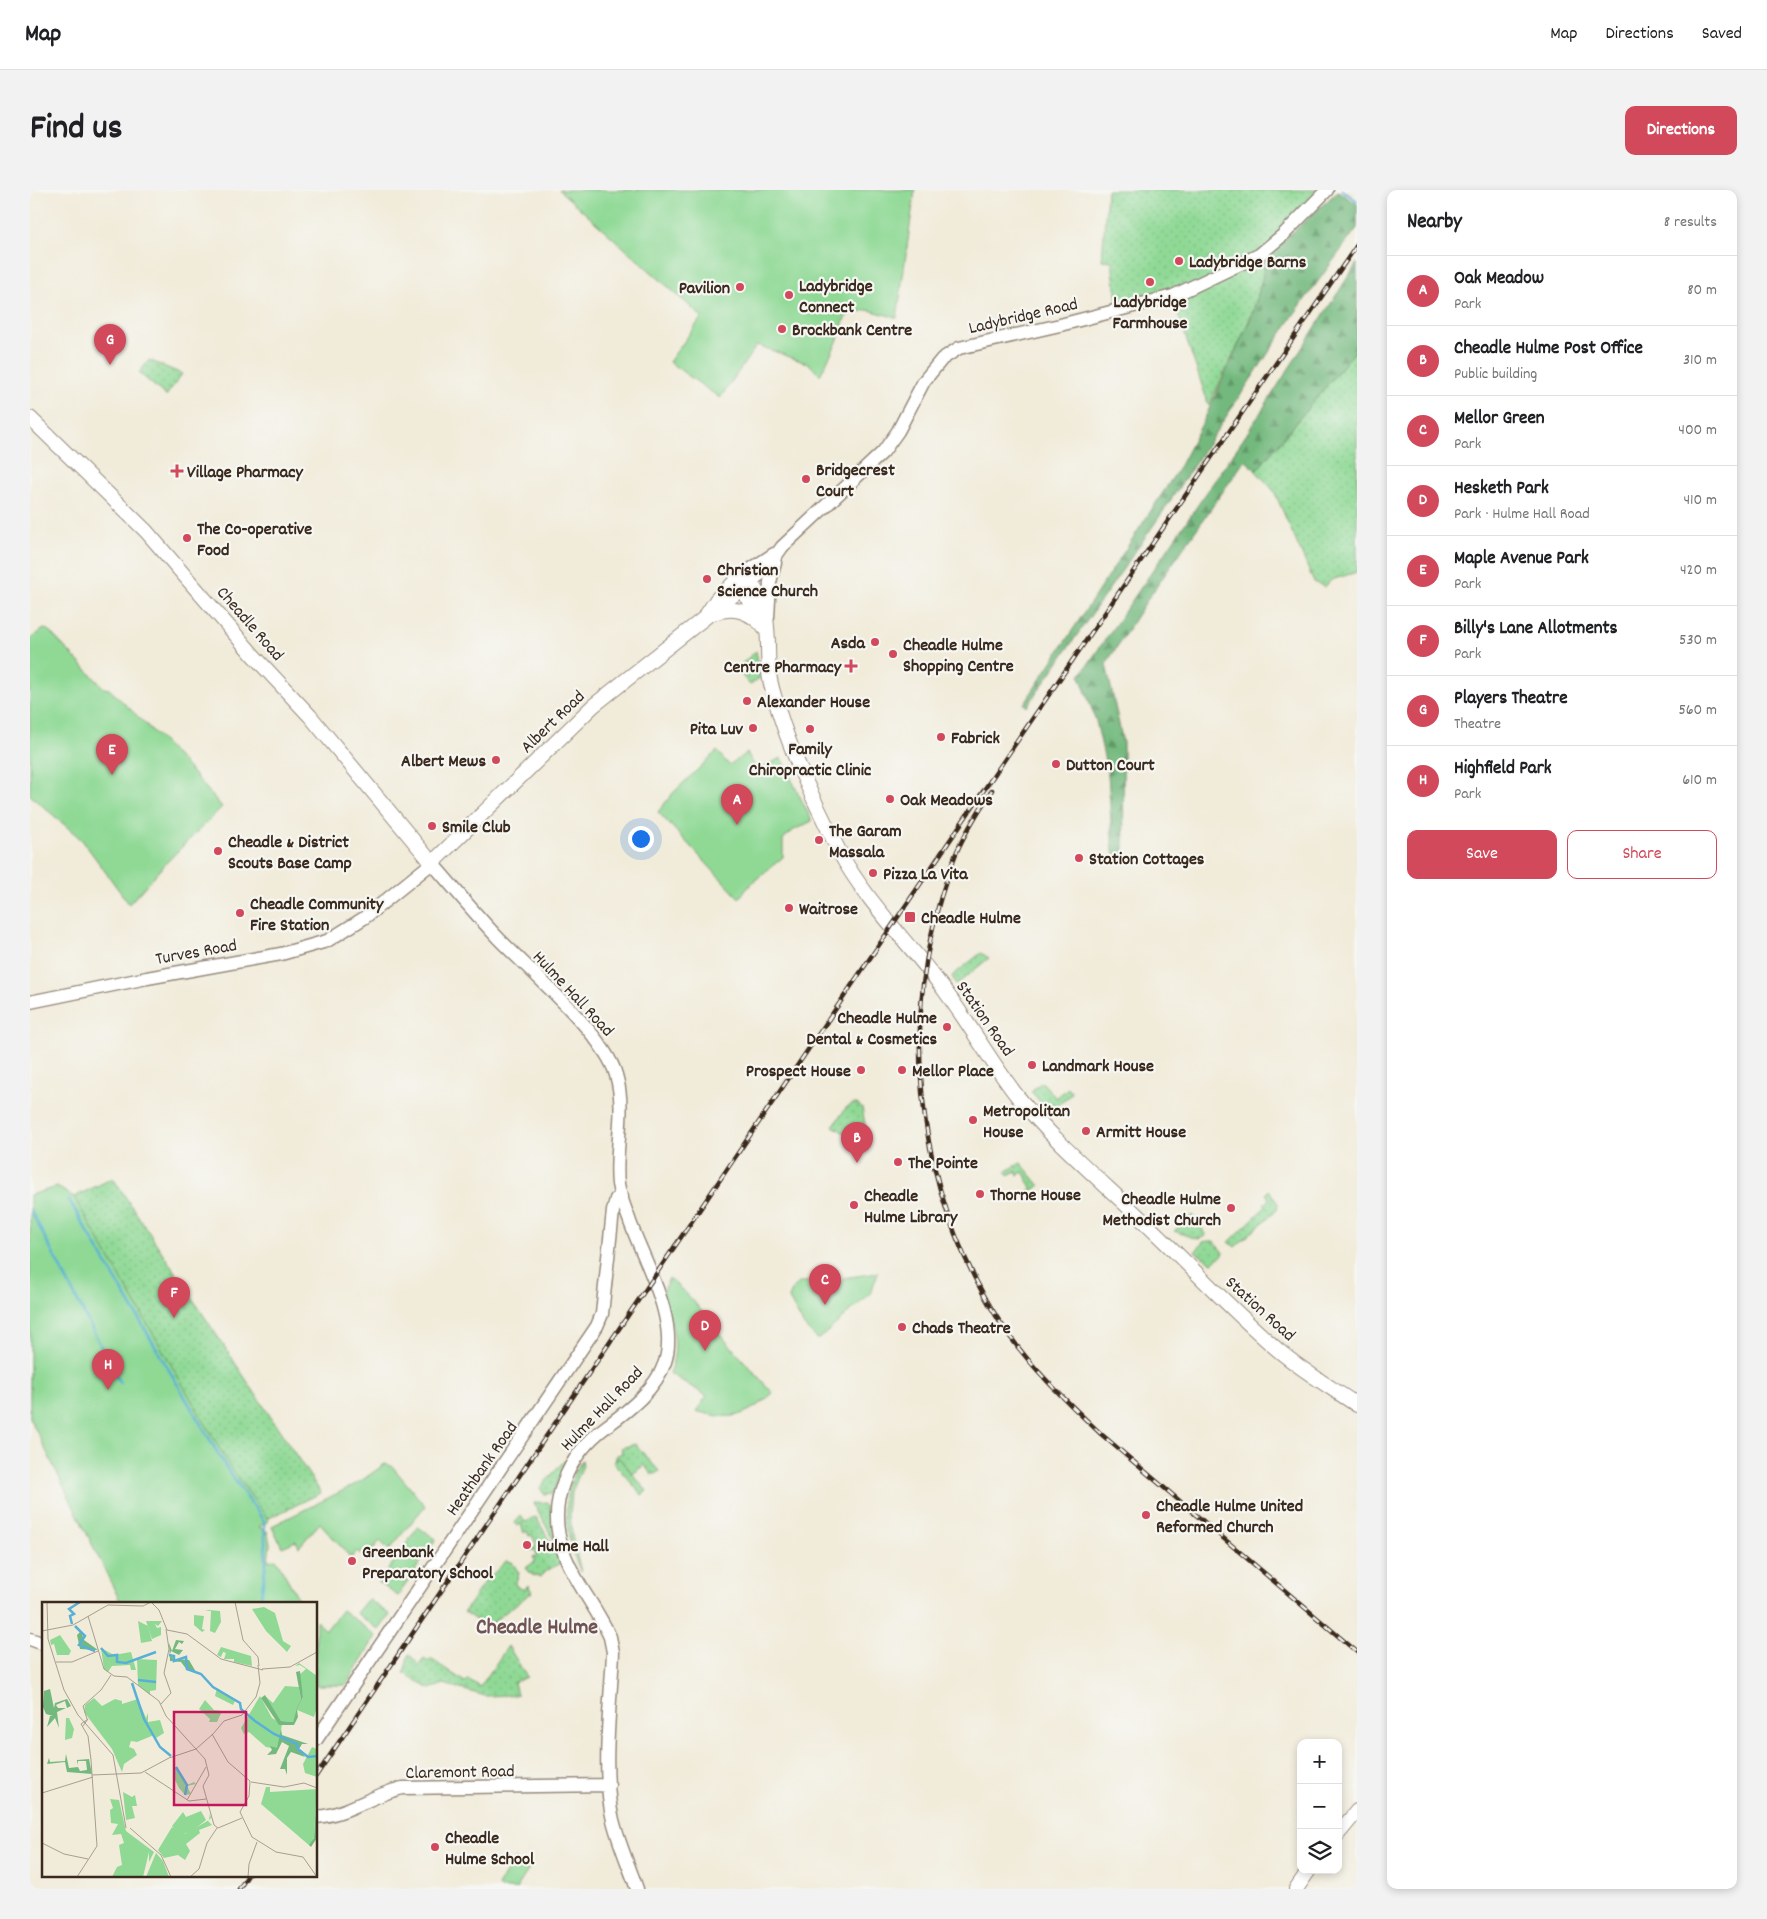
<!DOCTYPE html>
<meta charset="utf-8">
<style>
body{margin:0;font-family:Dekko,sans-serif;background:#f2f2f2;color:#202124}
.controls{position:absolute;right:15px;bottom:15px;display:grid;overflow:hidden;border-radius:10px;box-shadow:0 2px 8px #0003}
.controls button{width:45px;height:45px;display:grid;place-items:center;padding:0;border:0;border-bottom:1px solid #e0e0e0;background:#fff;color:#202124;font:25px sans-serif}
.you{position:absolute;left:610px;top:648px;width:18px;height:18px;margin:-12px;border:4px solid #fff;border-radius:50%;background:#1a73e8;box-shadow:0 0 0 8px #1a73e833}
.badge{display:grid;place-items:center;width:32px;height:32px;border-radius:50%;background:#d1495b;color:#fff;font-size:16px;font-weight:700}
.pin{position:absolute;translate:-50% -41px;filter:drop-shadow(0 1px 2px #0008)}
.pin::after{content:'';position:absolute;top:26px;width:18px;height:15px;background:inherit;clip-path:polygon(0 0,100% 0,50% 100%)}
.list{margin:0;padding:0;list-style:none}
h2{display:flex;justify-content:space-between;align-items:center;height:65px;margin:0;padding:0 20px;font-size:21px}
h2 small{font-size:16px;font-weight:400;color:#757577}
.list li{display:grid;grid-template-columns:32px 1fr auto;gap:15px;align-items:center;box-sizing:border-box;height:70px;padding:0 20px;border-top:1px solid #e0e0e0}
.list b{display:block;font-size:19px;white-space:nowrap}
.list p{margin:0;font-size:16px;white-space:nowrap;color:#757577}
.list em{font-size:16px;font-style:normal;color:#757577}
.actions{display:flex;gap:10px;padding:15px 20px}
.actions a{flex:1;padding:11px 0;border:1px solid #d1495b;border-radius:10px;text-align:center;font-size:18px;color:#d1495b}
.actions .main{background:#d1495b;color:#fff}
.icon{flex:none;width:28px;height:28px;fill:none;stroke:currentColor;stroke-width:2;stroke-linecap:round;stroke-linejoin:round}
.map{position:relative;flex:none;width:1327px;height:1699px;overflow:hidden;border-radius:10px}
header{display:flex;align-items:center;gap:30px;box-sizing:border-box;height:70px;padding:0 25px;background:#fff;border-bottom:1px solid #e0e0e0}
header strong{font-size:24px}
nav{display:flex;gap:28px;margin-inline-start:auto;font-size:18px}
.intro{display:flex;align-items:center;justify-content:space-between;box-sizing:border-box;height:120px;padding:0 30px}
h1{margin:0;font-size:35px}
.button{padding:12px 22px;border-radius:10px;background:#d1495b;color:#fff;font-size:18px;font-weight:700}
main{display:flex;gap:30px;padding:0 30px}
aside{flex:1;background:#fff;border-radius:10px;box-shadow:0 2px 8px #0003}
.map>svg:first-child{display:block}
</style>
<header>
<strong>Map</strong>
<nav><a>Map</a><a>Directions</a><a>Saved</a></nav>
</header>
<div class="intro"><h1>Find us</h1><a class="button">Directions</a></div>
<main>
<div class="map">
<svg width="1327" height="1699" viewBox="0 0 1327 1699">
<defs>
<pattern id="grass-dots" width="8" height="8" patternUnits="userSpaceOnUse" patternTransform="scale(1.25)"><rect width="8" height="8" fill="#8fd995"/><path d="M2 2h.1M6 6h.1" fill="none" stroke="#7cba80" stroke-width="1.8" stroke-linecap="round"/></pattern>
<pattern id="forest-firs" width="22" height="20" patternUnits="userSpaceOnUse" patternTransform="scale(1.25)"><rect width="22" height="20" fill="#73b97e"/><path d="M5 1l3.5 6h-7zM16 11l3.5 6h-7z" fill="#609767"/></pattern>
</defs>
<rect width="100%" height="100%" fill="#f6f6f2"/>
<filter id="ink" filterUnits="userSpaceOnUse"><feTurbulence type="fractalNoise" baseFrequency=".02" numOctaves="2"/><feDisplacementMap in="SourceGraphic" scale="10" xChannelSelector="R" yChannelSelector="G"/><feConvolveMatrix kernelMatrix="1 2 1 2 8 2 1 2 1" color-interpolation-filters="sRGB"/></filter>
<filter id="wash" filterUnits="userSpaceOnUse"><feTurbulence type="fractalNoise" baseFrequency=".0096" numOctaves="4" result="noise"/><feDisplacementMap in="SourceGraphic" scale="20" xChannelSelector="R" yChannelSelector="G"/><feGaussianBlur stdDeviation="1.12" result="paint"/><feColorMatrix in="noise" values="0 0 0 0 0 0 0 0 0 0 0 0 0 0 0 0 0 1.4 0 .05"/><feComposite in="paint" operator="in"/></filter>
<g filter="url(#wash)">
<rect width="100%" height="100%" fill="#f1ebd9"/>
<path fill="url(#grass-dots)" stroke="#65825a" d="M1077,0H1297L1229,65L1169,94L1088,121L1082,71L1072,70Z
M1235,67C1231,122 1200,166 1179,216L1145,115Z
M1327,159V382L1301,390L1295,397L1284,392L1244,301L1226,281Z
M119,170L152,184L136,206L109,183Z
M726,461L731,487L720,495L709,482L705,484L704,481Z
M951,763L959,768L926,795L922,786Z
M1012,892L1026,908L1038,898L1042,903L1025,918L1016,919L1001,901Z
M822,914H827L832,918L837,944L819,946L803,936L816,918Z
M991,973L1010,996L990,1007L1002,998L993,982L988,985L986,981L978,985L976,981Z
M83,988L291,1303L231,1332L30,999L44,1007Z
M1239,1000L1248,1014L1247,1020L1205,1057L1199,1052L1236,1016L1234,1014L1239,1009L1236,1003Z
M1162,1025L1176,1044L1175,1047L1167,1049L1144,1041Z
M1178,1051H1184L1194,1064L1182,1073L1165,1062L1173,1052Z
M605,1254L629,1281L626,1284H621L614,1275L603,1284L590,1269L586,1270L585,1266L592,1263L591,1258Z
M552,1270L553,1275L542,1302L540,1325L542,1345L551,1382C534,1346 529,1305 552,1270Z
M534,1271L536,1272L523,1303L514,1304L510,1298Z
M518,1312L522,1316L524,1351L504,1313Z
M491,1326L495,1332L506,1327L532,1372L513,1383L511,1387L502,1385L496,1378L505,1371L503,1367L507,1365L505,1360H500L507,1356L502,1345L499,1346L497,1341L494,1343L491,1334L487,1336L485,1333Z
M476,1371L482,1372L489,1383L485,1395L494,1400L498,1395L502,1402L464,1431L471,1443L469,1446L434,1422L453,1394Z
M478,1456L497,1487L484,1492L487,1505L455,1506L414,1494L400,1499L374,1483L379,1464L389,1475L394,1469L399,1472L401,1469L435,1492L438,1489L450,1497Z"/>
<path fill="url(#forest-firs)" stroke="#57724e" d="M1308,1L1327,14V38L1265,123L1132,323L997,517L994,514L1147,281L1174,230L1223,123L1234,82L1235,67Z
M1327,73V159L1226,281L1215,270L1115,413L1076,474L1093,553L1094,669L1083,663L1078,584L1066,531L1050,486L1214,248Z"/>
<path fill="#8fd995" stroke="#65825a" d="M529,0H885L867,128L839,120L821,123L815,128L807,152L790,185L779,174L727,155L690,208L639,172L672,127Z
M14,439L18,440L74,498L79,499C119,536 157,575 192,617L139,670L99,714L52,650L0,605V449Z
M687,561L699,575L717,563L727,580L751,568L782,631L764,640L753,649V667L722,693L709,708L628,622L643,603Z
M27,997L44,1007L202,1280L238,1329V1331L229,1337L237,1341L240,1354L238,1371L246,1369L271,1413H91L0,1228V1005Z
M848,1083L840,1104L788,1150L774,1136L759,1109C765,1083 783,1094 800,1094C804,1094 808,1092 812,1092L813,1088Z
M639,1088L661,1108L694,1149L743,1203C714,1228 702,1231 666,1221L677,1206L639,1183C651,1155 642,1133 632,1105Z
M589,1268L617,1301L612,1305L583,1272Z
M355,1274L362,1276L395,1316L359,1360L350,1351L335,1368L327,1361L321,1368L290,1333L269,1357L266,1351L252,1357L242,1336L328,1293Z
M388,1337L406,1349L368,1406L349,1393Z
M338,1409L360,1425L349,1440L326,1423Z
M312,1420L346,1446L316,1495H286V1431L296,1440Z
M485,1669L499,1679L486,1699H472L468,1696Z"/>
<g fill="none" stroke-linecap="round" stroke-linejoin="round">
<path stroke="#59b0d6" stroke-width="2.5" d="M1312,0L1327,11
M39,1010L199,1282L234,1331L236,1372L230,1413
M1,1021L90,1193"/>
</g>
</g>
<g filter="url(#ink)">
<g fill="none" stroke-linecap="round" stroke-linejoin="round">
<defs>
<path id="secondary" d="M712,385L744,364
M720,392L736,380L752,357L853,262L868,241L894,191L912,169L929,158L1030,135L1143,106L1229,65L1253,45L1297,0
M738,427L740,392L745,373
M0,812L117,788L251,764L297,751L334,728L402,673C424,698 445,724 468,748C499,780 575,845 586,885C597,921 584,958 588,994C590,1006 595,1018 599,1029C613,1070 649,1129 635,1172C626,1199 599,1220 577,1236C537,1265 515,1315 534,1363C545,1393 567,1418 580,1447L583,1462C581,1512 571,1582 583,1630C589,1654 599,1676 607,1699
M0,1449L14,1454
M286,1550L567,1136L572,1124L583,1021L586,1009L592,1007
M286,1627C317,1625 343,1604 373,1598L579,1595"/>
<path id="primary" d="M0,228L116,341L224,466L280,526L402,673L563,516L720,392
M705,392L723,415L734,437
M683,423C701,417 715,419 729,432
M677,424L687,409L712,385C744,411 736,446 739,483C740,495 745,507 748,519C763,568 786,615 809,661C835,711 882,756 915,801C941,836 962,874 988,907C1024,951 1068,988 1109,1027C1156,1071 1199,1118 1248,1160C1273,1181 1300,1197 1327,1215
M1308,1644L1327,1621
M1266,1699L1279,1680"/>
</defs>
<use href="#secondary" stroke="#968a7c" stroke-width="15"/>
<use href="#primary" stroke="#968a7c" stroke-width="16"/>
<use href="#secondary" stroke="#fff" stroke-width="12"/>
<use href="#primary" stroke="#fff" stroke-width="14"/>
<defs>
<path id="rail" d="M962,600C949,621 934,643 925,666C866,817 882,992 968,1129C996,1173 1034,1209 1071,1244L1327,1462
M286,1586L979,563L1327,55
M209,1699L218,1685"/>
</defs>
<use href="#rail" stroke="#3b2a1e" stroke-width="4.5"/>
<use href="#rail" stroke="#f6f6f2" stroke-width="2.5" stroke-dasharray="8" stroke-linecap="butt"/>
</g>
</g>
<g fill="#d1495b" stroke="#f6f6f2" stroke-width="2">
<circle cx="1149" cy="71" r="5"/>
<circle cx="1120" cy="92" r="5"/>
<circle cx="710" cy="97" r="5"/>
<circle cx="759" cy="105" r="5"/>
<circle cx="752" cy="139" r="5"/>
<path d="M144.5 273.5h5v5h5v5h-5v5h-5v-5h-5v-5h5z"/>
<circle cx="776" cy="289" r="5"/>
<circle cx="157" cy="348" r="5"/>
<circle cx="677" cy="389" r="5"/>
<circle cx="845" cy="452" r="5"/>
<circle cx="863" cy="464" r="5"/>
<path d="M818.5 468.5h5v5h5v5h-5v5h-5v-5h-5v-5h5z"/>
<circle cx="717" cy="511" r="5"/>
<circle cx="723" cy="538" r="5"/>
<circle cx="780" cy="539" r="5"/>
<circle cx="911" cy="547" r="5"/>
<circle cx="466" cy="570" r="5"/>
<circle cx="1026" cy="574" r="5"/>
<circle cx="860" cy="609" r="5"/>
<circle cx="402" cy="636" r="5"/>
<circle cx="789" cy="650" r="5"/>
<circle cx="188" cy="661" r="5"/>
<circle cx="1049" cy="668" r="5"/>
<circle cx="843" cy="683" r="5"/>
<circle cx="759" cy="718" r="5"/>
<circle cx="210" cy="723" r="5"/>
<rect x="874" y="721" width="12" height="12" rx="2.5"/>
<circle cx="917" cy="837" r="5"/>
<circle cx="1002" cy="875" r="5"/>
<circle cx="831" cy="880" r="5"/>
<circle cx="872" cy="880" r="5"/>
<circle cx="943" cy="930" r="5"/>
<circle cx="1056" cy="941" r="5"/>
<circle cx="868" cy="972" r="5"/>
<circle cx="950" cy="1004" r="5"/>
<circle cx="824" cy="1015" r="5"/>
<circle cx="1201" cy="1018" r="5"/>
<circle cx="872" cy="1137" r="5"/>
<circle cx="1116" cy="1325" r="5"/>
<circle cx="497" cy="1355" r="5"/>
<circle cx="322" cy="1371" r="5"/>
<circle cx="405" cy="1657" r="5"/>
</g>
<g text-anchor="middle" stroke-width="4.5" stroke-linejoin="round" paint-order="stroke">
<g font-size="18" font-weight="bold" fill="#3b2a1e" stroke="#f6f6f2" text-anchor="start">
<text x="1159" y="77">Ladybridge Barns</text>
<text x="769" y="101">Ladybridge<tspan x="769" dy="21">Connect</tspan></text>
<text x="700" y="103" text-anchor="end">Pavilion</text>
<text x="1120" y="117" text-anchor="middle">Ladybridge<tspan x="1120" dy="21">Farmhouse</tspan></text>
<text x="762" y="145">Brockbank Centre</text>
<text x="786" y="285">Bridgecrest<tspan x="786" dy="21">Court</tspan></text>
<text x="157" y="287">Village Pharmacy</text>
<text x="167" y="344">The Co-operative<tspan x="167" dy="21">Food</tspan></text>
<text x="687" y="385">Christian<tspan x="687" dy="21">Science Church</tspan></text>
<text x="835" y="458" text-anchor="end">Asda</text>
<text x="873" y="460">Cheadle Hulme<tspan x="873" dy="21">Shopping Centre</tspan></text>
<text x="811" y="482" text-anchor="end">Centre Pharmacy</text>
<text x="727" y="517">Alexander House</text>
<text x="713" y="544" text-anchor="end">Pita Luv</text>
<text x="921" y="553">Fabrick</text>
<text x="780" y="564" text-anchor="middle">Family<tspan x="780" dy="21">Chiropractic Clinic</tspan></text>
<text x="456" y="576" text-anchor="end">Albert Mews</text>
<text x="1036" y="580">Dutton Court</text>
<text x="870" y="615">Oak Meadows</text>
<text x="412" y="642">Smile Club</text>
<text x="799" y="646">The Garam<tspan x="799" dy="21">Massala</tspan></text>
<text x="198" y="657">Cheadle &amp; District<tspan x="198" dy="21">Scouts Base Camp</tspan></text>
<text x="1059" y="674">Station Cottages</text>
<text x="853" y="689">Pizza La Vita</text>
<text x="220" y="719">Cheadle Community<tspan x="220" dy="21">Fire Station</tspan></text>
<text x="769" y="724">Waitrose</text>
<text x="891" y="733">Cheadle Hulme</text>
<text x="907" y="833" text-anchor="end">Cheadle Hulme<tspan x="907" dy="21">Dental &amp; Cosmetics</tspan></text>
<text x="1012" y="881">Landmark House</text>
<text x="821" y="886" text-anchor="end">Prospect House</text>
<text x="882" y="886">Mellor Place</text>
<text x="953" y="926">Metropolitan<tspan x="953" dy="21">House</tspan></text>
<text x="1066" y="947">Armitt House</text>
<text x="878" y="978">The Pointe</text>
<text x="960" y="1010">Thorne House</text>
<text x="834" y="1011">Cheadle<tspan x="834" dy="21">Hulme Library</tspan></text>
<text x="1191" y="1014" text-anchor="end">Cheadle Hulme<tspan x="1191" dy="21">Methodist Church</tspan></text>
<text x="882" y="1143">Chads Theatre</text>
<text x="1126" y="1321">Cheadle Hulme United<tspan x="1126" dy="21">Reformed Church</tspan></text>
<text x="507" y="1361">Hulme Hall</text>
<text x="332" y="1367">Greenbank<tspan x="332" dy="21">Preparatory School</tspan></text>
<text x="415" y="1653">Cheadle<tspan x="415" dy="21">Hulme School</tspan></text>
</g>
<g font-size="18" fill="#3b2a1e" stroke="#f6f6f2">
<text transform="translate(993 125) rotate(-13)" y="6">Ladybridge Road</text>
<text transform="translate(221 433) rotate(49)" y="6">Cheadle Road</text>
<text transform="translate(522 531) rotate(-44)" y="6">Albert Road</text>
<text transform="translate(166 761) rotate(-10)" y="6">Turves Road</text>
<text transform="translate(544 803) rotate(47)" y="6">Hulme Hall Road</text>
<text transform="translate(956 828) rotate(55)" y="6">Station Road</text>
<text transform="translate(1231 1118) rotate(42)" y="6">Station Road</text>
<text transform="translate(571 1218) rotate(-46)" y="6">Hulme Hall Road</text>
<text transform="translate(451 1278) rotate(-55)" y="6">Heathbank Road</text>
<text transform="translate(430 1581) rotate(-1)" y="6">Claremont Road</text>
</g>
<g font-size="22" font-weight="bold" fill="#6f5251" stroke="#f6f6f2">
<text x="507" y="1443">Cheadle Hulme</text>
</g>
</g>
<g transform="translate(12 1412)">
<rect width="275" height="275" fill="#f1ebd9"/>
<path d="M222,5L233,11L241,39L249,44L245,50L224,29L210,7ZM95,57L115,58L114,88L108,89V93L96,83ZM257,61L275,74V105L272,115L255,108L251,120L239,119L223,94L231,101L243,84L257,85L259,97L255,107L261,95L257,73L264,67L258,63L253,64ZM218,94L230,116L240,122L236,147L224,145L207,130L202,132L199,126ZM24,116H27L32,127L30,136L23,138ZM224,185H228V190L275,187L272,235L268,244L219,202ZM68,197L77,198L84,229L112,250L107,260V250L101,275H70L75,265L80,263L77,243L82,241L79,232L70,233L76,222L69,221L68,208L71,206ZM168,211L169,216L166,219L170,223L157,228L158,231L144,242L148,249L143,258L136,253L122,256L116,248L130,225L143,232L167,218ZM114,251L121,259L127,275H104Z" fill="#8fd995"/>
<path d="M39,29L42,38L56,48L38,47L35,33ZM134,38L142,39L140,42L137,40L133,47L141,48L137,53L129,49L128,52L132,57L147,58L154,70L145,68L139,60L128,59L127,41L130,49ZM258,69L261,95L255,107L256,115L252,123H237L219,96L223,93L239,119L251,120L255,106L259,97L254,70ZM8,87L12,106L13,101L25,97L29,104L25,106L23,99L14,103L16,106H24L15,110L17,126L13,116L5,125L8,114H11L4,112L1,105L2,89ZM239,127L240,133L266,142H260L257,147L263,155L249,150L245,156V173L243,167H238L247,144L240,140L234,152L225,153L230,148L228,144L235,146ZM24,152L27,166L36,165L38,169L45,168L44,159H36L35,163V158L47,157L50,172L25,170L23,160L5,162L7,156L8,160L23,159ZM275,191V236L269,245L267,243L272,236Z" fill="#73b97e"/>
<path d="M96,19L106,24L110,39L99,41Z" fill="#8fd995"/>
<path d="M167,8L178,9L179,20L173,31L168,29L169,9H163ZM152,13L162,14L160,27L163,28L160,30L152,23ZM104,19H120L116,24L113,22L115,26L119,25V33L110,37ZM18,33L29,49L27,53H15L12,42L9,43L8,38ZM179,45L209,54L210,64L192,60V57H182L184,51L181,50L179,55L175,53ZM59,46L72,53L89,50L94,68H89L88,63L70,64L66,70L62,67ZM175,86L193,99L191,103L173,94ZM52,96L60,104L73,97L80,99V102L96,97L104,116L106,111V120L118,118L122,131L114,136L112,133L95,140L89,139L87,145L92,147L95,153L82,162L80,170L70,147L42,110L43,103ZM163,98L172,108L180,109L175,120H167L168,117L157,107ZM270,145L275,147V175L263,171L261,162ZM134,165L145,183L152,180L154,182L145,184L149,192L143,193L137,186L132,176L131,166ZM81,190L90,195L93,193L95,204H90L93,216L84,218ZM159,209L164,218L149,230L138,233L130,224L141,210L144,215Z" fill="#8fd995"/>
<path fill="none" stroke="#59b0d6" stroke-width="2.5" d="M30,22L28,14L32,12L27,7L38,0M33,24L43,34L37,43L53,49M59,46L66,54L75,53V60L84,61L114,50M127,53L132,54V59L144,55L145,67L159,72L171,85L198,101L199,107L213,119L232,132L255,142L256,147L266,155L275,154M96,78L114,80M90,81L102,117L118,145L129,154M134,165L145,183L143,193"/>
<path fill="none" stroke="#a89e8e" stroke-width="1" d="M5,0L6,37L22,88L36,113L71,153L84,226M109,0L117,8L125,28L145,32L179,57L221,68M193,0L201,38L216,55L217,64M46,14L62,67L72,74L85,75L117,99L124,114L163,157L167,173L161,184L172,223L176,226L200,216M0,29L31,23L66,3L101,4L109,0M14,60H30L56,49M220,67L248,65L275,50M119,102L129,91L122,71L127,47L124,27M45,117L41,104L59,88L69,73M170,132L186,160L208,179M171,132L182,119L200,113L214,95L218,81L216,63M154,147L171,132M103,170L147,199L164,197M50,173L99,171L127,156L154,147M208,179L207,194L198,210L210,235L234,250L261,255L275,275M209,180L242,185L262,181L275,186M0,191L51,175M145,198L164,165M88,226L119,253L129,275M0,241L22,252L46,257M35,275L55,244L49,158L46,134L39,122L46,117L41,124M148,275L157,267L165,241L175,226M206,275L207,262L215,240"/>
<path fill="#c2185b" fill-opacity="0.15" stroke="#c2185b" stroke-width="2.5" d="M132,110H204V203H132Z"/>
<rect width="275" height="275" fill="none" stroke="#3b2a1e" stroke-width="2.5"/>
</g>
</svg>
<div class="controls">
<button>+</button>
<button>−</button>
<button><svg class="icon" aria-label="layers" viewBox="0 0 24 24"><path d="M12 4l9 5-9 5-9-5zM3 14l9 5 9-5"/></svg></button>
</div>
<div class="you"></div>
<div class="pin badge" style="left:707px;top:635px">A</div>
<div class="pin badge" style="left:827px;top:973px">B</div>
<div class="pin badge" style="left:795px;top:1115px">C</div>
<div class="pin badge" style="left:675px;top:1161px">D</div>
<div class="pin badge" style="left:82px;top:585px">E</div>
<div class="pin badge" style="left:144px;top:1128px">F</div>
<div class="pin badge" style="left:80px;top:175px">G</div>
<div class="pin badge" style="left:78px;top:1200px">H</div>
</div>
<aside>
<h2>Nearby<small>8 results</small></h2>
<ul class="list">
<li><span class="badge">A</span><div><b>Oak Meadow</b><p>Park</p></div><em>80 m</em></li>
<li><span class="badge">B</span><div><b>Cheadle Hulme Post Office</b><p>Public building</p></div><em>310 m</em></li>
<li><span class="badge">C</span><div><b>Mellor Green</b><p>Park</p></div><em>400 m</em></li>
<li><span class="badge">D</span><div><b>Hesketh Park</b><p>Park · Hulme Hall Road</p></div><em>410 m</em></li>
<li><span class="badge">E</span><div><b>Maple Avenue Park</b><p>Park</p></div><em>420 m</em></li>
<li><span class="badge">F</span><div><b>Billy's Lane Allotments</b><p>Park</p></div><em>530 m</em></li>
<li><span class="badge">G</span><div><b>Players Theatre</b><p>Theatre</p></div><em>560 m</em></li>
<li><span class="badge">H</span><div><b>Highfield Park</b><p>Park</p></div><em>610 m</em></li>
</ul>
<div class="actions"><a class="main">Save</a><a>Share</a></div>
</aside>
</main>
